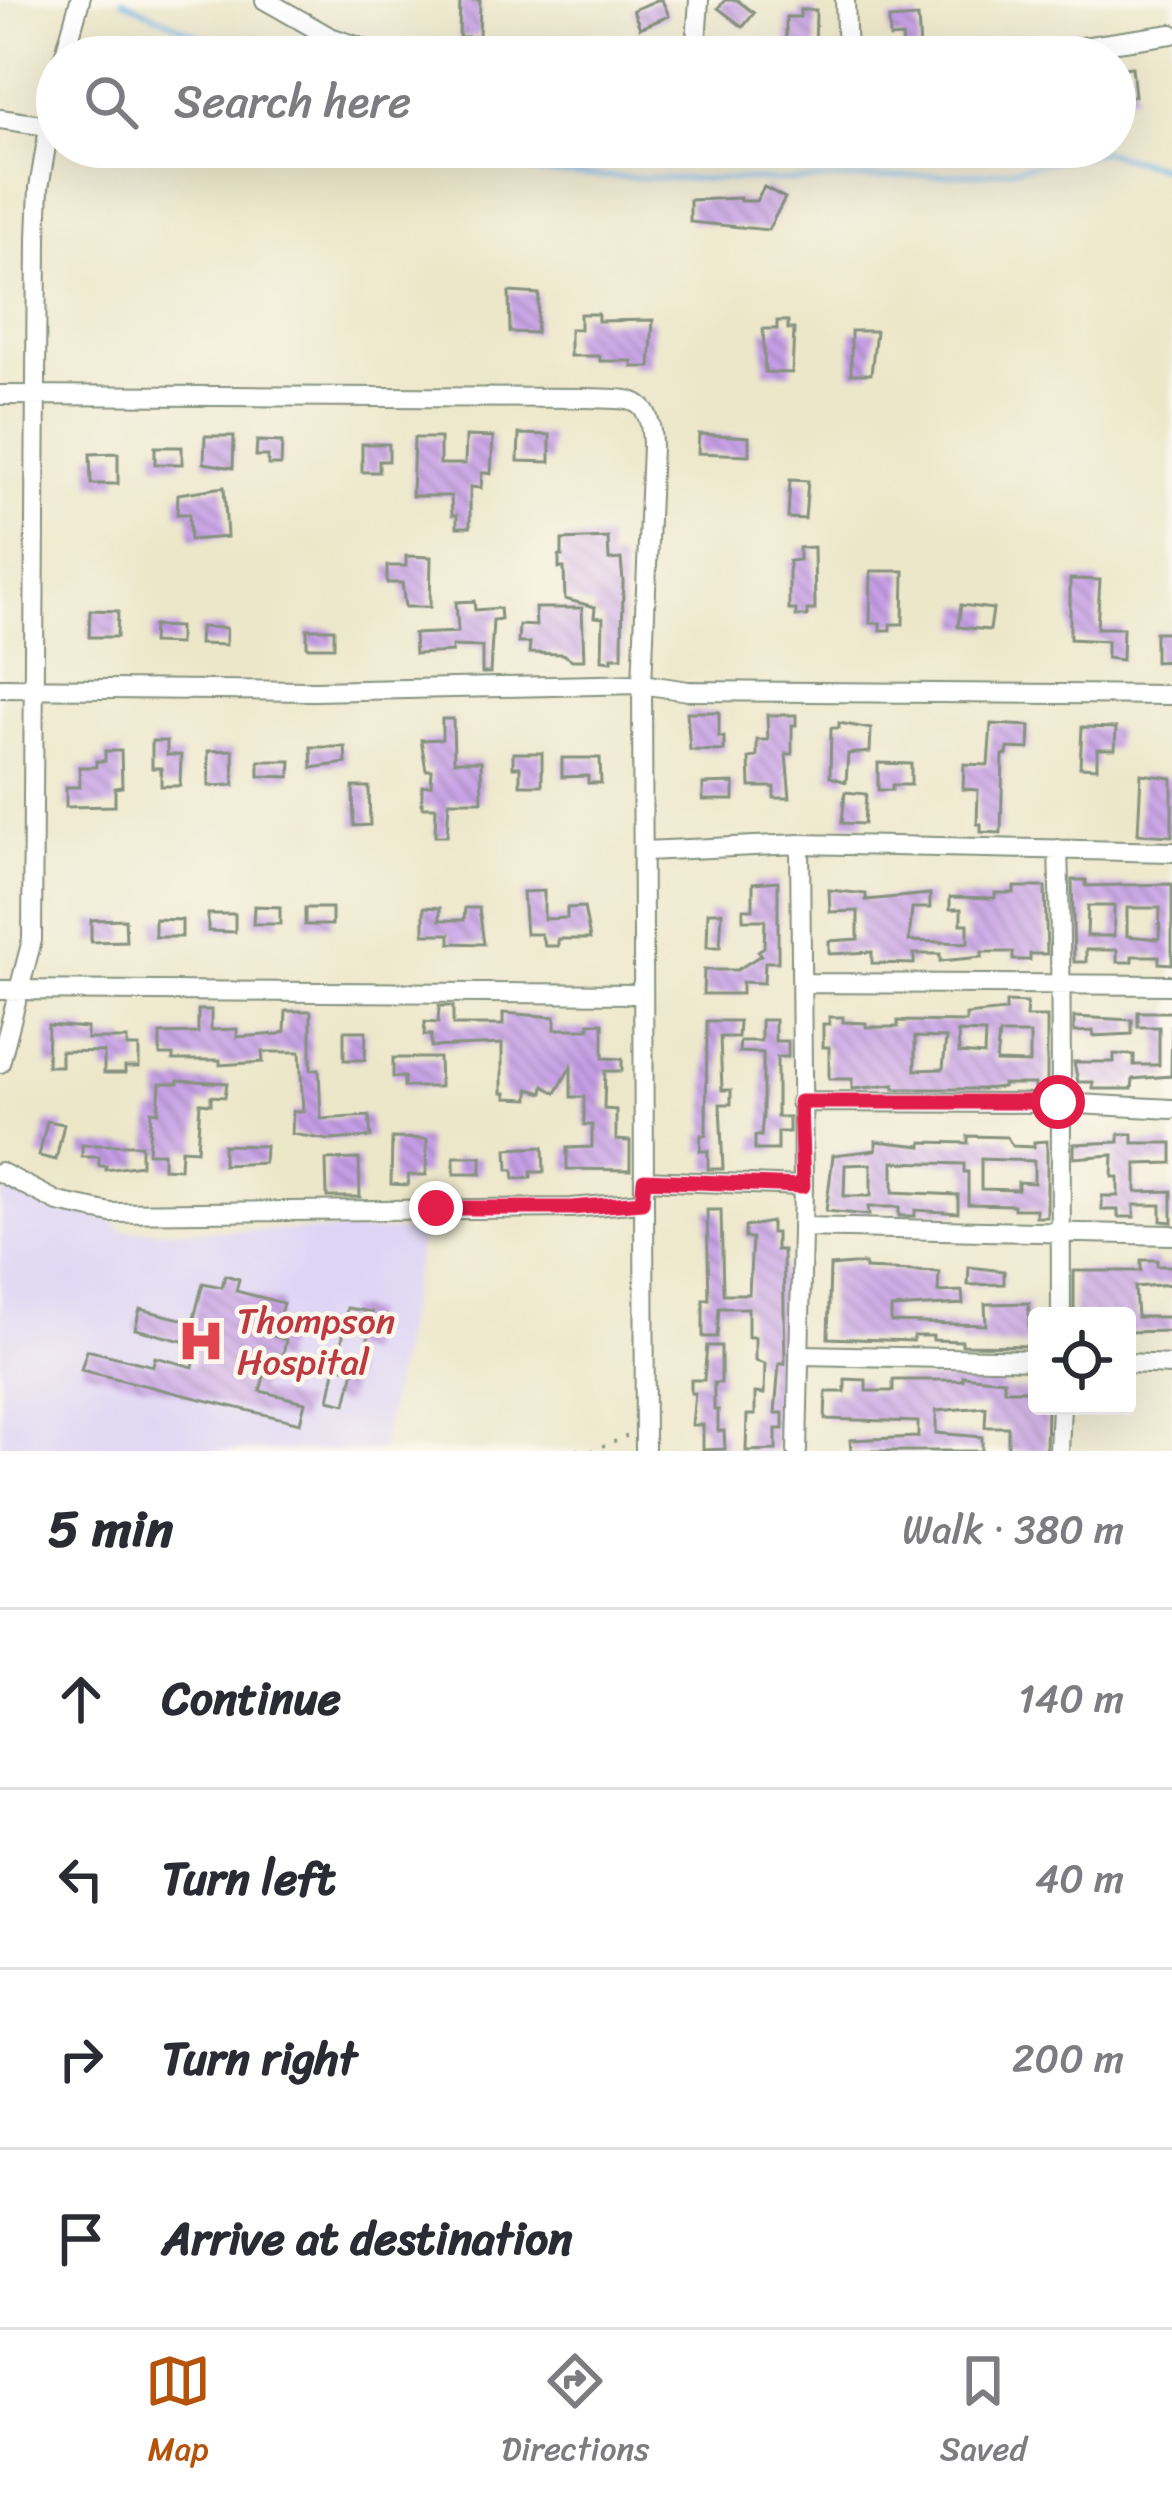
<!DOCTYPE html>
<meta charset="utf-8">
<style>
body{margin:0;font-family:Sriracha,sans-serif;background:#f7f7f7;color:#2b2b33}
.controls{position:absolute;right:36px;bottom:36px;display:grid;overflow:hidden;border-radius:12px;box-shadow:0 12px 48px #0002}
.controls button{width:108px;height:108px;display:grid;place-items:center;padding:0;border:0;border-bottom:3px solid #e1e1e2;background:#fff;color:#2b2b33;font:60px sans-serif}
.stop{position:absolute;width:36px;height:36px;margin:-27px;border:9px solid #e11d48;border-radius:50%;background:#fff}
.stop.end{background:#e11d48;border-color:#fff;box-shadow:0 3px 12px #0008}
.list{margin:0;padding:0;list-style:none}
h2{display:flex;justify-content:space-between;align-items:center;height:156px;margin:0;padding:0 48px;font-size:51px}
h2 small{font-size:39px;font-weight:400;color:#7c7c81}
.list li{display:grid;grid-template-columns:78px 1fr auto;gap:36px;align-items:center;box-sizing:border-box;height:180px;padding:0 48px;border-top:3px solid #e1e1e2}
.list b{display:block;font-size:45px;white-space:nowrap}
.list em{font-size:39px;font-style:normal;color:#7c7c81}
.icon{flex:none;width:66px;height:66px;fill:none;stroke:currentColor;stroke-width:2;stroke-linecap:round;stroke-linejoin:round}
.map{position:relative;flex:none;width:1172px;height:1451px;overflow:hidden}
.search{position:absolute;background:#fff;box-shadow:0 12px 48px #0002;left:36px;right:36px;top:36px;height:132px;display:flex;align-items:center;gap:30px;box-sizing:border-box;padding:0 42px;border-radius:66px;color:#7c7c81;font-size:45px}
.sheet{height:876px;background:#fff}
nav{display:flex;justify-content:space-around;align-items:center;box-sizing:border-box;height:168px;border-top:3px solid #e1e1e2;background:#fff;font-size:33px;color:#7c7c81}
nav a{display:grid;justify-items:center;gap:6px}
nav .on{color:#b45309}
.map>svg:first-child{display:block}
</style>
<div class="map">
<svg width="1172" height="1451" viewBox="0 0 1172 1451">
<defs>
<pattern id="building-back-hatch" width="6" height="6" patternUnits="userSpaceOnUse" patternTransform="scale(3)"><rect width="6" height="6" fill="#c69ee6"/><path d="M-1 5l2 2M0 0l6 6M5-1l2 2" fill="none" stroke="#a082bb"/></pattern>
</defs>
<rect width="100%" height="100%" fill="#fbf7ec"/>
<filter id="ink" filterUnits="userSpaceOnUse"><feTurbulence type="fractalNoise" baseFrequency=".00833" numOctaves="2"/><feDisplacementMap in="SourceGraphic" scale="24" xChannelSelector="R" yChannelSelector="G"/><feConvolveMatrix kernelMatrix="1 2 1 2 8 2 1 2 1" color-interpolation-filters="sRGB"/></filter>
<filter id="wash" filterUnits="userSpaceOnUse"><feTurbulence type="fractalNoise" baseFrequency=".004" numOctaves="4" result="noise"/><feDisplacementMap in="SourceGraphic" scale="48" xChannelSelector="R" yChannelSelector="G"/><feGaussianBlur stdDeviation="2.7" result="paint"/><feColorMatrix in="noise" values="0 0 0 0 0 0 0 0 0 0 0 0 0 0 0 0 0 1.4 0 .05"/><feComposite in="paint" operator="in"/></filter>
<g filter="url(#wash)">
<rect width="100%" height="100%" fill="#ede7ca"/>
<path fill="#ded5f5" d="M12,1180L119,1224L120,1230L422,1231L381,1451H0V1199Z"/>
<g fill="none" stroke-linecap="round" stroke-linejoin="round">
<path stroke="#79baed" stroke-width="4.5" d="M122,0L246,57
M474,147L539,173L619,177L789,181L988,173L1104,152L1172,170"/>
</g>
<g id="blocks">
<path fill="url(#building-back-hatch)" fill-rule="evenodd" d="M460,0H480L479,37H459Z
M657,0H662L669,16L640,28L633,10Z
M725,0H737L754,13L743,27L718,8Z
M800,10H816L815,54H786V17H800Z
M918,17L920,49L903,51L902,37L890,38L889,19Z
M1132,67L1135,96L1117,98L1115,69Z
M764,187L785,198L768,230L690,222V200L740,198V201H756Z
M509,292L539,294L536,333L510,332Z
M580,314H598V321L653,320L650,367H632V361H600V356H570V329H580Z
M777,321H788V329H794L792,373L765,372L763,329H777Z
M851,331H876L871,374H851Z
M519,434L550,435V462L518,461Z
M699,434L749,437V455L698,453Z
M205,436H234L233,468L204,463Z
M466,436L493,437L491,473H482L481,488L470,487V527H457V515H452L451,496H412L414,438H440V464H465Z
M257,441L282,442L281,465H268V456H256Z
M362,444H389V461H379V472H362Z
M155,447H182V464H155Z
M118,453V484H91L90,454Z
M790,480L808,481L805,519L788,518Z
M224,487L227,537L190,540L189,514H177L178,494Z
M608,538L609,560L621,559L623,581L622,657H612V661L602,660L603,618L594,617L595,607L565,599L564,568H559V556H562V540Z
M814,547L815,610H807V616H796V610H789V561L799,560V548Z
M406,556L431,557L430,607H405L402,583H387V566H406Z
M871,571H904L903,624H890V630H880V623H870Z
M1070,579L1100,580L1097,628H1123L1122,660L1107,658V641L1070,639Z
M474,601L475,610L500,608L501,619L493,620L490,673H482V647L452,646V652L415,654L414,634L458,632L456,602Z
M961,605L993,609L990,630L958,627Z
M535,608H582L584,660H572L563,654L529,653L530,643H518L519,625L536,626Z
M90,610L118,611L117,637H89Z
M153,626L179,627V644L152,643Z
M200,627L226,628V645L199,644Z
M307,629H334V647H307Z
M1155,632H1172V661L1155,662Z
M687,712H719V737H724V751L690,750Z
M767,715H796V725H792V754H786L790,798H774V787H750L749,758L757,757V740H768Z
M442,719H453L454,761H481L482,801H449L447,836H435L436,807H422V786L431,785L432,770H426L421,740L442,739Z
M839,723L871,729L870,752L848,754L846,782L830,777L831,728H839Z
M991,724L1030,726L1029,749L1008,748L1007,755H1003L1001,833L981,832V824H977L978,790L963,789L964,764L988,765Z
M1082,727L1116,728L1115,749H1097V768L1080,767Z
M152,741H167V755H181L180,786H161V768H152Z
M311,747H345L346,763L312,768Z
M233,750L234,785L209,786L208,751Z
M105,751H121L122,787L115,788V806L66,807V787H80L79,767H96V761H105Z
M513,753H542V785H520V767H513Z
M562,758H600L601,783H588V776L562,777Z
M259,761H291L290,777L259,776Z
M878,763L911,764V785H892V790H878Z
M1141,774L1172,778V836L1138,834Z
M734,783V800H703V784Z
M353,787H369L370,825L354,826Z
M845,792L866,794L864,824L842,823Z
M1072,880H1086V886L1172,884V964L1159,963V956H1132V962H1117V950H1086V962H1074ZM1088,906H1114V936H1087ZM1127,908H1160L1159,939L1127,936Z
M778,881V962H765L764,983L742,982V994H703L704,970H737L761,955L758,951L764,947L765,920H743V909H753V883Z
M1014,887H1045L1047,954H1030V960H1013V952H982V957L940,961V954H914V964L872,963V952L829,954V941L858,939V911L830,912L829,890L866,894V900L930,894V908H912L909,941L968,943V924H961V909H950V897L995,898V893H1014Z
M544,891V919L567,918V908L584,907L590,939H558V946H545L541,934H526L523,892Z
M254,906L280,907V924H253Z
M424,907L440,908V920H464L465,908H479L484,944L450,943V934H424Z
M305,908H332V925H305Z
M708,912H722L720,947H707Z
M208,914H235V932L208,931Z
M125,919L126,941L91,942V920Z
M155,919L182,920V937H155Z
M1006,1002L1027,1003L1026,1017H1047V1089H1035V1084H1003V1087L982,1089H894V1085L852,1089V1079H829V1047H823V1024H829V1017H843V1022L866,1023V1027H898V1021L966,1022V1015L1006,1011ZM958,1032L985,1033L984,1055L959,1053ZM999,1034H1030V1063L996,1062ZM915,1037L946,1038L943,1069L915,1070Z
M439,1006H453V1025H503V1013L555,1017V1029H589V1023H603V1058L622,1059V1071H605L604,1109L616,1110V1140L630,1141V1170L567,1169V1148L592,1147V1125H584V1097H571V1066L556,1093L544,1086L543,1093L529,1089V1099L506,1098V1093H502V1044L431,1047V1035H424L425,1022L438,1023Z
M198,1010H211V1030L237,1029V1037L279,1034L285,1031L286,1011H311V1070L319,1069L321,1119L369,1116L371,1137L329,1140L292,1134L293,1111H303L300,1052H262L263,1062L220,1065V1060H173V1055H160V1034L198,1033Z
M1138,1012H1172L1171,1076L1133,1079L1132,1089H1093V1082H1078L1074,1062H1114V1054L1134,1055V1065H1159V1027H1138Z
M1074,1017L1132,1020V1034L1093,1036V1031L1074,1032Z
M761,1020H775V1041H788V1057H777V1117H789V1132H778V1150H755V1136H761L763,1115V1053L739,1052L740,1041H761Z
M707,1021H739L738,1037H720L722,1090H731V1104H720L723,1169H708V1151H700L701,1135H706Z
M48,1025L87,1028V1039H127V1047H139V1067H125V1073H104V1052L61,1051V1066H47Z
M344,1031H366L365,1060H344Z
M393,1058H439L440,1087H404V1077H393Z
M178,1080L227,1083L225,1097L211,1096V1104L200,1103L197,1150L181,1149L180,1169L163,1168V1153H148L151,1111L158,1112L160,1083H178Z
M47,1121L64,1124L56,1160L39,1156Z
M1119,1134H1133V1143H1172V1163L1136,1164V1192L1172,1191V1222L1161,1221V1205H1134V1217H1118V1210H1102V1196H1118V1177H1112L1113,1155L1074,1158V1144L1119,1142Z
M968,1136L1007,1137L1012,1146L1034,1147V1142L1047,1141V1217H1036V1209H1014V1205L968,1204V1172H964V1164L893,1162V1192L958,1195V1213L915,1210V1216H899V1207H868L869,1215L826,1211L833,1155L876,1150V1141L922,1146V1142L968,1143ZM981,1159L1034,1161V1183L1018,1182V1190L981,1189ZM871,1164V1196H844L845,1165Z
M392,1138L427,1139L426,1175H408V1185L391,1184Z
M82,1145H141V1165L106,1170V1166H99V1157H82Z
M223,1145L265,1146L264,1163L223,1165Z
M543,1147L544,1172H531V1178L514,1179L513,1170H508L507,1149Z
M454,1157H481V1174H454Z
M359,1159L360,1197H327L326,1160Z
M707,1210H721L723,1294H749L752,1238H745V1227L771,1222V1233H776V1250H783L785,1364H779L775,1413H783V1429H776V1450L746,1451L747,1415H755V1393L764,1394L765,1364L755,1361V1337H748V1308H719L717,1337H703V1299H709Z
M1141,1260H1157V1266H1172V1284L1135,1287L1137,1317H1172V1331L1127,1332V1316H1074V1271H1141Z
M853,1264H865V1269L939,1272L938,1292L962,1291L963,1304L891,1308V1322L986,1325L985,1304L1029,1303V1346L962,1345V1341L933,1340V1336H914L913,1341L828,1338L830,1266Z
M969,1267L1004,1271V1284L968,1285Z
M225,1275L239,1279L236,1291L283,1303L274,1336L286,1340L281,1363L269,1359L260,1391L305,1402L300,1423L81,1370L87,1350L153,1366L155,1357L193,1367L198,1345L135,1329L140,1309L193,1322L203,1283L222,1287Z
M347,1308L372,1312L366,1353L341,1349Z
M707,1346H721V1383H714V1410H718V1431H724L725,1449L703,1450V1425H692L695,1393H691V1380H704Z
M336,1366L354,1370L346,1404L329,1400Z
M963,1376L1004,1380V1390H1037V1406H1047L1046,1451H1008V1427H985L986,1407L936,1411V1433L982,1437V1451H851L850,1440L918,1437V1422L825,1419L826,1392H845V1379L866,1380V1391H893V1380H963Z"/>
</g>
</g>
<g filter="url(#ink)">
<use href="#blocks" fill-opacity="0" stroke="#86927f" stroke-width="3"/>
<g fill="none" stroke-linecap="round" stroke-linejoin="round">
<defs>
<path id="minor" d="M265,0L330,37L388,57
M845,0L847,57
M64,57L80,0
M695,57L699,0
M1014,57L1172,34
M0,119L48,126
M0,395L587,398C632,400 651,393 652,447L642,684L645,1451
M0,688L314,691L642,684L688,691L1172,695
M1058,849C1063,1005 1060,1160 1061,1316
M644,851L800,844L1172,852
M802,983L1172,985
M0,990L640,994L643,982
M0,1063L32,940L37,238L39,188L57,80
M800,1102L1059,1103L1172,1109
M0,1172L58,1202L111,1213L571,1208L642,1202
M644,1180L803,1186
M802,1227L1172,1235
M802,1355L1037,1360
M1127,1363L1172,1365
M797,1451L803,1186L800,844
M1059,1451L1061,1406"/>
</defs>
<use href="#minor" stroke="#86927f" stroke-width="22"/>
<path stroke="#86927f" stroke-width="3" stroke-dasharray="3 9" stroke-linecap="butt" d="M565,1451L569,1448L587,1451
M591,1451L627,1436"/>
<use href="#minor" stroke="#fff" stroke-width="18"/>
</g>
</g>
<g fill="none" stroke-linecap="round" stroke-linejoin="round" filter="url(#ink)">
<path stroke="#e11d48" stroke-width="15" d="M436,1208H571L642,1202L644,1180L803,1186L800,1102H1058"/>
</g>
<defs>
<symbol id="hospital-bare" viewBox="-9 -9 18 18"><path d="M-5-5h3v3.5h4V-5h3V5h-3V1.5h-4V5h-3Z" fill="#e0444e" stroke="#fbf7ec" stroke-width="2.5" paint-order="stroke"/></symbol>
</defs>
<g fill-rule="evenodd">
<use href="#hospital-bare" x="168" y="1308" width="66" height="66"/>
</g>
<g text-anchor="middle" stroke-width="9" stroke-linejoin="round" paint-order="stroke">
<g font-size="36" fill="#be3a42" stroke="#fbf7ec" text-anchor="start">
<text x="237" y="1333">Thompson<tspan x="237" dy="41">Hospital</tspan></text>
</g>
</g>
</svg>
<div class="controls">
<button><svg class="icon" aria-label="locate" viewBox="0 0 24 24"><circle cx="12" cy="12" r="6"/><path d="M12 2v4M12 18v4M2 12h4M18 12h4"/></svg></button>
</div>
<div class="stop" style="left:1058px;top:1102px"></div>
<div class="stop end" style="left:436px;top:1208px"></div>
<div class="search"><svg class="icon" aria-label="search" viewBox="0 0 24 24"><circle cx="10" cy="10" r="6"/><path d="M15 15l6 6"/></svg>Search here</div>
</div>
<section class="sheet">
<h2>5 min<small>Walk · 380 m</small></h2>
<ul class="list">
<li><svg class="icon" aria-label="ahead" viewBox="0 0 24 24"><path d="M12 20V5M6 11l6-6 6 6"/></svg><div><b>Continue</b></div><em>140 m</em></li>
<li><svg class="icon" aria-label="left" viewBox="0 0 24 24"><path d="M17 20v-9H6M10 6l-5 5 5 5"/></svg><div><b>Turn left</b></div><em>40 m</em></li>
<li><svg class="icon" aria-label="right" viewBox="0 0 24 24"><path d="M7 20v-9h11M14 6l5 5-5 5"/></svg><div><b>Turn right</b></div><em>200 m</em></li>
<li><svg class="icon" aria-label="arrive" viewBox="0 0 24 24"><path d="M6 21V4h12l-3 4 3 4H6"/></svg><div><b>Arrive at destination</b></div></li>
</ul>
</section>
<nav>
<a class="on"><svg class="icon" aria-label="map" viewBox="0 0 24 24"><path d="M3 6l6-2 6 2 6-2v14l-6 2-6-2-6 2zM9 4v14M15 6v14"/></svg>Map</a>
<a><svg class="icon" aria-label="directions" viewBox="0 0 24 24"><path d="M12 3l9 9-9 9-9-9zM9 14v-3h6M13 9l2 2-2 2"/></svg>Directions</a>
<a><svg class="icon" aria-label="saved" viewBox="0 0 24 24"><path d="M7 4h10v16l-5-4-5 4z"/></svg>Saved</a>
</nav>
